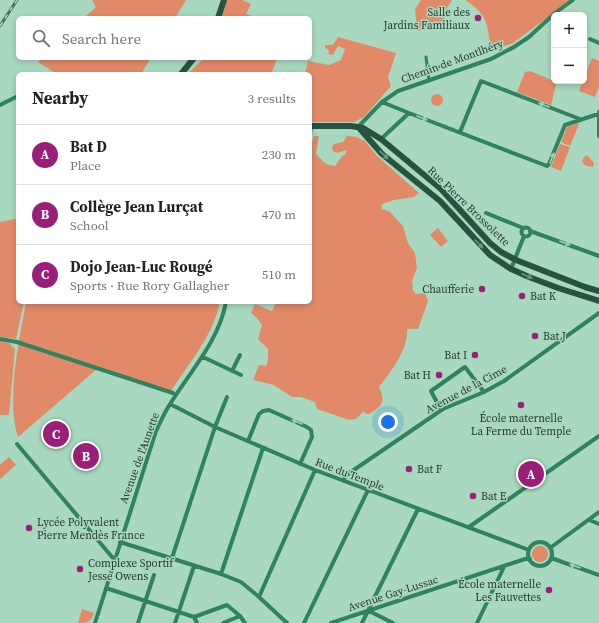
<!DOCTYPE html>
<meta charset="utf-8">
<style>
body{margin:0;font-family:"Source Serif 4",serif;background:#f6f6f6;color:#222}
.controls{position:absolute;right:12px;top:12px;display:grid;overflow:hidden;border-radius:6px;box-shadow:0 2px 6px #0003}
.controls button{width:36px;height:36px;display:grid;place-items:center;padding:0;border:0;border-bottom:1px solid #e0e0e0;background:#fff;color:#222;font:20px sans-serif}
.you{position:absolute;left:388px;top:422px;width:14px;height:14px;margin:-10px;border:3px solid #fff;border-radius:50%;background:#1a73e8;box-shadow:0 0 0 6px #1a73e833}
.badge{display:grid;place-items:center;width:26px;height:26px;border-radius:50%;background:#991f78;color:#fff;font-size:13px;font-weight:700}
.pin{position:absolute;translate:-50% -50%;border:2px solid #fff;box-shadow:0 1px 4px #0006}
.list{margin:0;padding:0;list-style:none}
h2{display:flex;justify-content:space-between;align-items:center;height:52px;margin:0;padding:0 16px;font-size:17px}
h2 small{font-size:13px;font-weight:400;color:#767676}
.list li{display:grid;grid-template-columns:26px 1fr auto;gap:12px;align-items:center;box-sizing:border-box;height:60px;padding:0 16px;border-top:1px solid #e0e0e0}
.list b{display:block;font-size:15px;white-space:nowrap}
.list p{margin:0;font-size:13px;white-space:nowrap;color:#767676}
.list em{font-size:13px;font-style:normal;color:#767676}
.icon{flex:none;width:22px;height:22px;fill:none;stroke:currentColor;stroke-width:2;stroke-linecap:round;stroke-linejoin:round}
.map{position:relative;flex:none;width:599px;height:623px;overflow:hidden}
.search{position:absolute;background:#fff;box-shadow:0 2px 6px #0003;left:16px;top:16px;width:296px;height:44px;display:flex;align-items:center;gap:10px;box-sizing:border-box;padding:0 14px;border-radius:6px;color:#767676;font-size:15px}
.panel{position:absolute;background:#fff;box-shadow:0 2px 6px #0003;left:16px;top:72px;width:296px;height:232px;border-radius:6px}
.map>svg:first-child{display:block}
</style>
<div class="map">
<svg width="599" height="623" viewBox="0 0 599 623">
<rect width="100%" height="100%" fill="#a8d8bf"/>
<path fill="#e28a68" d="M92,0H186L175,18H84L96,7Z
M227,0H242L251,4L246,14L257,18H221Z
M421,0H452L444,13L445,26L417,31L415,9Z
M465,0H571L513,43L491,51C487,25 489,15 465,0Z
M338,37L396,53L388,77L391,86L364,117L354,122H310V74H280L282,72C287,73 291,71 295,72C299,72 301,74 305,74L308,61L329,65L341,60L345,49L338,46L333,55L328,54L329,50L325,48V45H333Z
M42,58H151L141,74H57L38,62Z
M204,58H277L272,72L260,74H188Z
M592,58L599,61V87L595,97L579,91Z
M530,71L554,81H557L551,105L517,92L525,72Z
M431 100a6 6 0 1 1 12 0a6 6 0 1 1-12 0Z
M578,123L579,124L570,146L561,142L567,127Z
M314,136H319L316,154L326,164L335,166L342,156L345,155L347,150L337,153L333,151L332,147L334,144L343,142L347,136L356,137L365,141L377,156L419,193L414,197L394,200L382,204L381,209L389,211L403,226L408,243L415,253L417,268L412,281L413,290L416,294L425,293L428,301L418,329H407C409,348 391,372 379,387C386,402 383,405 369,414H366L364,411L356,419L349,420L317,409L315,402L301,397H292L274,385L253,380L259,365L266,366L268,360V349L258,339L262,325L257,318L251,313L255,304L272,311L276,302H310V149Z
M560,144L570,147L561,171L551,167Z
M587,155L594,163L593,167L586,166L582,162L584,157Z
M15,219H18V302H24L16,339L0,337V222Z
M438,228L448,241L441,247L430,235Z
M26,302H220C213,336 189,363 171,391L97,369L18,437C6,399 19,341 26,302Z
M0,341L9,343L15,349L9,415H0Z
M9,457L16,465L0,479V465Z
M532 554a8 8 0 1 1 16 0a8 8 0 1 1-16 0Z
M82,609L94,613C91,622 88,623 78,623Z"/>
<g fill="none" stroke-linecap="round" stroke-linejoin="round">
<path stroke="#2f845f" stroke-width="3" d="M426,57L429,81
M429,73L441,66"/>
<path stroke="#2f845f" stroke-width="4" d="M590,39L599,43
M382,102L409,113
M0,105L18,96
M599,112V136
M358,127L382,102L398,91L491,59L514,47L529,37L555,13L573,0
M460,132L481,81L580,119
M310,134L311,126
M381,139L409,113L547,166L549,164L565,125L595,115H599
M486,213L523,228
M521.5 232a4.5 4.5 0 1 1 9 0a4.5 4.5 0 1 1-9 0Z
M530,231L599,256
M511,269L524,236
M0,339L17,342L173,393
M203,357L241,375
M232,371L240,355
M170,404L215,427L315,470L529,550
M441,410L431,391L465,367L484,392
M248,441L259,414L263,411L269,410L307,427L311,430L312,437L300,464
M17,444L112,557L115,559
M344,481L345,476L443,409L484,392L504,381L599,313
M589,520L599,524
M469,527L599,436
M120,542L221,574L241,582L259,597L287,623
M528 554a12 12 0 1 1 24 0a12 12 0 1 1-24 0Z
M550,548L599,512
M172,558L215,427L227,397
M551,559H554L599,575
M221,574L263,448
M106,588L194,617L197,623
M259,597L315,470
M369,611L393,623
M194,617L227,605L240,616L245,623
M95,623L156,431C160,423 163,416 167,409C187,375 219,342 226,302
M138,623L154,575
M175,623L194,566
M223,623L240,616
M304,623L368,490
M331,623L525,559H530
M362,623L418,509
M477,623L504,567"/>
<path stroke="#27533e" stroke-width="6" d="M218,18L224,0
M181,74L194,58
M310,126H351L363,128L381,139L441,189L490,243L501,252L516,260L585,287L599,291
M360,129L382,154L440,201L490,255L511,269L529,277L558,288L599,301"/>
<defs>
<path id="rail" d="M0,26L17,0"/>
</defs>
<use href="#rail" stroke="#4c6859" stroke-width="3"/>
<use href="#rail" stroke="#a8d8bf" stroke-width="1.5" stroke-dasharray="4.5" stroke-linecap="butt"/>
</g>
<defs><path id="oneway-solid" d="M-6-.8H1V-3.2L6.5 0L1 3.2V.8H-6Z"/></defs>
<g fill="#9cd0b5">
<use href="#oneway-solid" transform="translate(544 105) rotate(-159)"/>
<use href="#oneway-solid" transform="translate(422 118) rotate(21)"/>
<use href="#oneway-solid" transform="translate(552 158) rotate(-69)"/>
<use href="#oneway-solid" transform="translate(565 243) rotate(20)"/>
<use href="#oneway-solid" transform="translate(297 422) rotate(-157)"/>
<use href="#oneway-solid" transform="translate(575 566) rotate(-161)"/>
</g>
<g fill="#68967e">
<use href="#oneway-solid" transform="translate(384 155) rotate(43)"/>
<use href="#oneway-solid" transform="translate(479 244) rotate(47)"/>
<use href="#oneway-solid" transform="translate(527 276) rotate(24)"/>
</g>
<g fill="#991f78" stroke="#a8d8bf" stroke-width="1.5">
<circle cx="478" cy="18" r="4"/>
<circle cx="482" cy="289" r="4"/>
<circle cx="522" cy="296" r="4"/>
<circle cx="535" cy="336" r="4"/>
<circle cx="475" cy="355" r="4"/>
<circle cx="439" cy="375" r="4"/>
<circle cx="521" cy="405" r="4"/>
<circle cx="409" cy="469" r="4"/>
<circle cx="473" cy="496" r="4"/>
<circle cx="29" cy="528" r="4"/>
<circle cx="80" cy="569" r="4"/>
<circle cx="549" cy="590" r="4"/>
</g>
<g text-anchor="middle" stroke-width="3" stroke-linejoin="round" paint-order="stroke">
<g font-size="11" fill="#273a30" stroke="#a8d8bf" text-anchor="start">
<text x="470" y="16" text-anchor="end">Salle des<tspan x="470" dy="13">Jardins Familiaux</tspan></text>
<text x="474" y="293" text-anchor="end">Chaufferie</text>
<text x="530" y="300">Bat K</text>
<text x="543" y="340">Bat J</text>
<text x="467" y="359" text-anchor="end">Bat I</text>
<text x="431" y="379" text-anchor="end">Bat H</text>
<text x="521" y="422" text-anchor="middle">École maternelle<tspan x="521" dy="13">La Ferme du Temple</tspan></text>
<text x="417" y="473">Bat F</text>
<text x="481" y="500">Bat E</text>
<text x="37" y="526">Lycée Polyvalent<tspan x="37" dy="13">Pierre Mendès France</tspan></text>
<text x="88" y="567">Complexe Sportif<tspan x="88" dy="13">Jesse Owens</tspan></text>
<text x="541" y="588" text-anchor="end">École maternelle<tspan x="541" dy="13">Les Fauvettes</tspan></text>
</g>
<g font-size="11" fill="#273a30" stroke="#a8d8bf">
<text transform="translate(452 61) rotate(-20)" y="4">Chemin de Montlhéry</text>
<text transform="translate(469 206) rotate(44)" y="4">Rue Pierre Brossolette</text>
<text transform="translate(466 389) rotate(-28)" y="4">Avenue de la Cime</text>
<text transform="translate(139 458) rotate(-70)" y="4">Avenue de l'Aunette</text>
<text transform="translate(350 474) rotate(21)" y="4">Rue du Temple</text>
<text transform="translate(393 593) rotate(-18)" y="4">Avenue Gay-Lussac</text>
</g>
</g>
</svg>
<div class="controls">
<button>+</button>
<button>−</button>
</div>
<div class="you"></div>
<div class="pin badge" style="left:531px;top:474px">A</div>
<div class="pin badge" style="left:86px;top:456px">B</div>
<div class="pin badge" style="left:56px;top:434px">C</div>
<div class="search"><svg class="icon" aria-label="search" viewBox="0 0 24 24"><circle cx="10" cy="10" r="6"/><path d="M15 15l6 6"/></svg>Search here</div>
<section class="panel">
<h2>Nearby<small>3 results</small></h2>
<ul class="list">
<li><span class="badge">A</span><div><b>Bat D</b><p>Place</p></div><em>230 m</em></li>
<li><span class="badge">B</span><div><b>Collège Jean Lurçat</b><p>School</p></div><em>470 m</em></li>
<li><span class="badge">C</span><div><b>Dojo Jean-Luc Rougé</b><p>Sports · Rue Rory Gallagher</p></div><em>510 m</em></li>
</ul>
</section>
</div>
